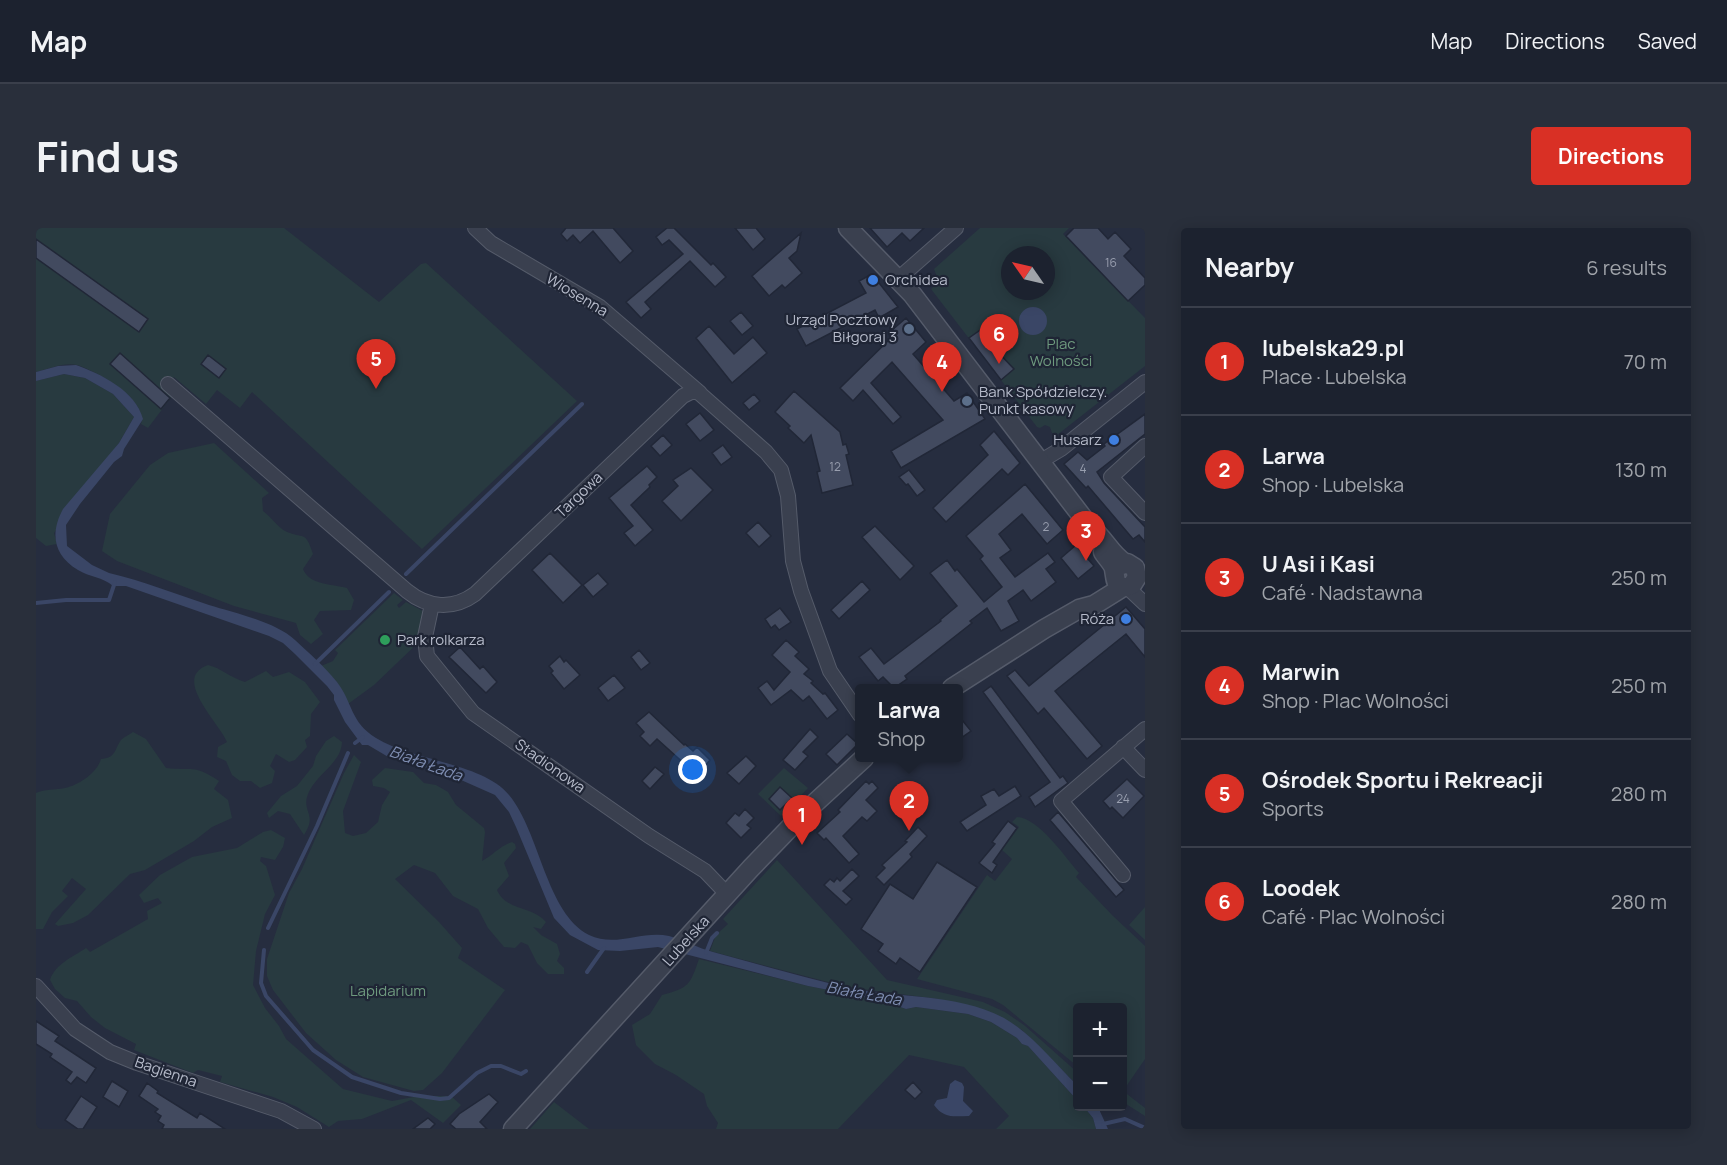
<!DOCTYPE html>
<meta charset="utf-8">
<style>
body{margin:0;font-family:Manrope,sans-serif;background:#292f3b;color:#f1f3f6}
.controls{position:absolute;right:18px;bottom:18px;display:grid;overflow:hidden;border-radius:6px;box-shadow:0 3px 15px #0003}
.controls button{width:54px;height:54px;display:grid;place-items:center;padding:0;border:0;border-bottom:2px solid #3a3f4b;background:#1c222f;color:#f1f3f6;font:30px sans-serif}
.compass{position:absolute;left:965px;top:18px;width:54px;height:54px;border-radius:50%;background:#1c222f;box-shadow:0 3px 15px #0003;rotate:304deg}
.you{position:absolute;left:657px;top:542px;width:21px;height:21px;margin:-15px;border:4px solid #fff;border-radius:50%;background:#1a73e8;box-shadow:0 0 0 9px #1a73e833}
.badge{display:grid;place-items:center;width:39px;height:39px;border-radius:50%;background:#d93025;color:#fff;font-size:20px;font-weight:700}
.pin{position:absolute;translate:-50% -50px;filter:drop-shadow(0 2px 3px #0008)}
.pin::after{content:'';position:absolute;top:32px;width:21px;height:18px;background:inherit;clip-path:polygon(0 0,100% 0,50% 100%)}
.popup{position:absolute;left:819px;top:456px;width:108px;height:78px;box-sizing:border-box;display:grid;place-content:center;border-radius:6px;background:#1c222f;filter:drop-shadow(0 2px 4px #0005);font-size:20px;white-space:nowrap;color:#a0a4aa}
.popup b{font-size:22px;color:#f1f3f6}
.popup::after{content:'';position:absolute;left:50%;top:100%;margin-left:-12px;border:12px solid transparent;border-top-color:#1c222f}
.list{margin:0;padding:0;list-style:none}
h2{display:flex;justify-content:space-between;align-items:center;height:78px;margin:0;padding:0 24px;font-size:26px}
h2 small{font-size:20px;font-weight:400;color:#a0a4aa}
.list li{display:grid;grid-template-columns:39px 1fr auto;gap:18px;align-items:center;box-sizing:border-box;height:108px;padding:0 24px;border-top:2px solid #3a3f4b}
.list b{display:block;font-size:22px;white-space:nowrap}
.list p{margin:0;font-size:20px;white-space:nowrap;color:#a0a4aa}
.list em{font-size:20px;font-style:normal;color:#a0a4aa}
.map{position:relative;flex:none;width:1109px;height:901px;overflow:hidden;border-radius:6px}
header{display:flex;align-items:center;gap:36px;box-sizing:border-box;height:84px;padding:0 30px;background:#1c222f;border-bottom:2px solid #3a3f4b}
header strong{font-size:28px}
nav{display:flex;gap:33px;margin-inline-start:auto;font-size:21px}
.intro{display:flex;align-items:center;justify-content:space-between;box-sizing:border-box;height:144px;padding:0 36px}
h1{margin:0;font-size:42px}
.button{padding:15px 27px;border-radius:6px;background:#d93025;color:#fff;font-size:21px;font-weight:700}
main{display:flex;gap:36px;padding:0 36px}
aside{flex:1;background:#1c222f;border-radius:6px;box-shadow:0 3px 15px #0003}
.map>svg:first-child{display:block}
</style>
<header>
<strong>Map</strong>
<nav><a>Map</a><a>Directions</a><a>Saved</a></nav>
</header>
<div class="intro"><h1>Find us</h1><a class="button">Directions</a></div>
<main>
<div class="map">
<svg width="1109" height="901" viewBox="0 0 1109 901">
<rect width="100%" height="100%" fill="#262d3f"/>
<path fill="#283a40" fill-rule="evenodd" d="M0,0H248L343,74L385,36L390,35L541,173L386,321L216,164L204,180L181,162L170,176L138,149L129,160L137,167L112,200L105,196C112,172 61,143 41,137C29,134 12,141 0,144Z
M944,0H1033L1027,6L1109,90V138L1021,207L1016,205L1014,199L1009,197L1004,200L1001,199L895,61L903,54L898,41ZM974,27H1010V63H974Z
M28,146L49,150L77,166L98,189L83,215L18,305L21,316L10,318L0,310V153Z
M178,215L233,265L226,270L227,283C234,288 243,300 249,303C268,312 269,301 277,326L267,341C273,357 296,356 311,360L318,372L315,382L284,383L278,392L287,406L275,416L264,407L260,395L198,378L81,333L66,323L74,286L114,237L132,225Z
M358,365L367,372L361,377L363,380L370,374L387,383L385,412L338,457L312,476L301,454L285,438L297,433L302,425L299,422Z
M172,437C185,440 195,450 209,454L230,443L237,449L253,444L269,454L284,474L275,486L274,508L269,512L271,519L259,532L253,534L240,526L234,538L239,543L236,555L224,560L215,553H204L196,547L190,533L181,529L182,519L191,514C183,494 135,450 172,437Z
M97,504L110,511L130,540C156,543 158,536 183,553L178,561L192,572L196,590L176,599L158,613L109,642L94,646L52,687L37,695L22,698L19,696L50,661L36,650L26,663L32,668L16,684L7,701H0V565C9,561 19,562 29,560C43,557 61,545 65,531C80,530 78,522 85,512C88,509 94,506 97,504Z
M298,508L306,514C305,536 280,546 272,566C265,584 282,586 268,607L254,586L242,583L233,590L231,585L245,568L261,558L277,538L280,528L290,513Z
M318,527L325,534L307,583L309,605L317,608L330,605L342,594L346,577L354,564L348,560L337,558L336,552L349,540L377,544L388,555L400,557L412,564L420,577L448,600L449,604L446,633C457,627 464,618 476,614L479,616L480,620L468,635L473,648L461,662C470,683 496,678 510,694L505,701L497,699L505,707L521,716L524,726L521,733L528,740V746H512L501,735L492,717L485,714L479,720L468,719L452,700L442,681L417,668L399,645L378,637L359,651L403,694L426,720L422,730L469,762L406,845L387,862L378,863L327,849L300,832L270,805L237,762L231,748V731L253,665L266,641L308,545Z
M748,540L772,560L745,588L722,566Z
M981,589C1003,590 1029,629 1043,645L1040,649L1076,687L1109,718V831L1087,863L1109,880V888L1087,874L1086,780H1042L1041,838L967,777L956,771L881,751L951,647L959,653L976,631L966,622L983,599L976,594Z
M235,602L249,610L247,619L239,632L225,629L224,633L230,638L239,667L229,686L220,723L217,757L229,780L243,798L250,811L307,861L356,873L383,868H415L425,877L407,895L375,872L326,891L302,893L293,899L261,879L237,869L184,854L186,848L162,842L157,845L98,822L100,816L69,800L55,789L41,773L29,770L19,761L14,752C19,736 37,729 50,720L54,724L112,691L111,683L126,675L122,670L108,675L103,667L124,647L156,629L201,620L227,604Z
M741,632L851,752L947,774L969,784L988,797L1041,844V857L986,802L966,790L902,771L811,759L674,723L680,707L692,696L687,691Z
M1109,679V712L1093,697Z
M663,731L772,758L844,772L870,781L880,779L932,786L955,794L981,810L986,816L992,818L1041,872L1042,878L1048,879L1057,890L1060,901H960L973,888L928,839L873,827L802,901H680L682,895L671,878L668,866L640,847L619,836L600,817L596,797L614,786L626,767C653,760 654,757 663,731Z
M518,874L553,901H494Z"/>
<path fill="#3a4666" d="M983 93a14 14 0 1 1 28 0a14 14 0 1 1-28 0Z
M40,137C65,146 100,163 107,191L88,221L86,228L78,234L44,276L30,297L31,318L56,337L73,345C107,353 140,366 173,377C199,385 240,394 259,412C273,425 289,439 301,454C317,475 314,494 340,510C377,533 447,535 473,567C504,604 510,685 553,707C580,720 606,702 633,708C648,712 662,720 677,724C721,736 764,748 808,759C860,771 919,764 968,790C996,806 1018,835 1041,857V872L992,818L986,816L981,810L955,794L932,786L880,779L870,781L844,772L772,758L622,719L584,723L562,722L534,707L518,690L480,599L473,584L459,567L407,544L354,530L332,517H326L309,494L298,472V467L291,458L259,426L247,415L233,408L90,358H77C67,349 53,349 42,342C17,327 14,305 27,281L83,215L98,189L77,166L49,150L28,146L0,153V144L22,138Z
M919,852L926,855L928,859L927,873L937,883L933,888C918,888 908,891 898,877L901,872L911,870L914,856Z
M1048,879H1062L1072,901H1060L1057,890Z"/>
<g fill="none" stroke-linecap="round" stroke-linejoin="round">
<path stroke="#3a4666" stroke-width="4" d="M370,346L546,176
M0,375L30,372H73L79,354
M279,436L353,364
M319,515L327,509
M232,700L281,598L312,525
M228,722L225,755L230,768L277,822L316,849L365,865L404,871L413,870L441,845L455,838H465L485,846L490,843
M670,725L676,710L681,705
M551,744L568,720
M1067,896L1089,891L1109,900"/>
</g>
<path fill="#424a5f" stroke="#212737" stroke-width="1.5" d="M530,0H577L597,23L584,35L557,3L544,15L537,7L531,13L525,6Z
M631,0H638L675,37L677,35L690,49L679,59L654,33L609,74L615,81L605,90L590,74L647,26L633,12L626,17L620,9Z
M699,0H720L729,11L717,22Z
M834,0H888L874,13L866,5L851,19Z
M1038,0H1062L1072,11L1079,4L1095,21L1088,28L1109,50V57L1092,73L1030,8Z
M765,5L761,23L753,30L766,45L749,60L746,57L733,68L716,48Z
M0,11L112,91L103,104L0,30Z
M836,46L862,79L843,90L839,82L770,118L761,101L830,65L823,53Z
M705,84L717,98L706,107L694,93Z
M870,90L890,114L877,126L918,173L931,165L949,191L865,240L855,223L907,192L856,134L835,155L865,189L857,196L827,162L817,173L804,160L858,107L855,103Z
M673,98L698,126L717,109L731,125L696,155L660,110Z
M947,100L960,122L978,141L965,152L933,110Z
M84,125L134,170L125,181L74,136Z
M172,127L190,141L183,150L165,136Z
M758,163L804,204L807,217L810,216L813,226L810,227L817,257L786,265L781,244L784,243L775,207L768,215L752,200L754,198L739,184Z
M718,166L724,173L713,182L707,175Z
M664,185L678,202L664,213L650,196Z
M1109,186V206L1061,244L1068,255L1109,299V314L1103,307L1097,311L1052,258L1050,260L1028,236L1042,224L1051,232L1069,218L1068,216Z
M958,203L984,235L972,247L966,241L910,294L897,280L952,227L944,217Z
M627,207L636,217L624,228L615,218Z
M687,217L696,229L685,237L676,225Z
M611,238L621,249L613,257L614,259L595,277L617,302L599,318L588,305L597,298L573,270Z
M655,240L677,262L645,293L626,273L642,258L637,252Z
M873,242L889,262L881,268L872,256L870,257L863,249Z
M989,256L1027,302L1011,316L986,286L963,306L975,322L964,330L979,349L1012,325L1019,334L1010,341L1020,354L995,373L987,362L972,373L983,393L965,403L951,380L934,393L936,395L869,448L871,451L858,460L847,449L842,453L823,429L835,420L848,436L905,393L904,392L921,378L894,345L911,332L919,343L921,341L948,374L966,359L944,331L947,328L930,308Z
M722,294L735,308L723,319L710,305Z
M839,298L878,338L864,352L826,309Z
M1040,317L1058,338L1042,351L1025,330Z
M514,325L546,357L527,375L496,342Z
M562,345L572,356L557,369L547,357Z
M826,353L834,362L803,391L795,382Z
M1090,379L1109,401V429L1090,406L1019,463L1066,518L1051,531L1008,480L1002,486L971,448L979,442L993,458Z
M744,380L755,394L743,402L739,397L735,400L729,391Z
M750,412L763,424L759,428L773,441L768,446L777,453L775,455L787,466L789,465L802,482L791,491L773,468L767,473L755,462L735,477L722,460L731,453L738,462L754,444L736,427Z
M424,419L444,441L447,438L461,454L450,465L413,429Z
M603,422L614,435L605,442L595,429Z
M524,428L528,434L530,432L544,447L528,461L515,445L517,443L513,438Z
M578,447L589,460L572,473L562,460Z
M955,458L1024,550L1027,548L1032,555L999,579L993,569L1014,554L947,464Z
M613,484L648,517L649,516L657,523L661,519L674,532L663,545L654,537L652,539L621,511L614,518L604,508L608,504L600,495Z
M922,487L935,503L922,512Z
M774,501L782,509L767,524L772,528L759,542L747,532Z
M811,506L822,516L801,537L790,526Z
M710,528L720,538L703,556L691,545Z
M619,539L628,546L614,561L606,553Z
M1091,551L1108,568L1087,590L1076,579L1074,581L1067,573Z
M830,553L833,556L836,553L842,560L830,572L841,583L831,593L826,589L807,608L823,626L813,635L790,610L788,612L781,605L804,584L802,582Z
M979,558L985,568L931,603L924,594L950,577L945,568L958,561L963,568Z
M744,559L756,570L744,582L733,571Z
M709,581L718,590L711,597L715,600L705,610L690,595L699,585L703,588Z
M1022,584L1088,662L1080,669L1014,592Z
M972,593L981,600L957,634L961,637L956,645L943,635L959,616L956,614Z
M882,599L891,608L874,626L876,629L848,657L840,649L849,640L846,637L871,614L869,613Z
M901,634L941,659L884,744L864,730L860,736L842,723L847,716L825,701L854,656L877,671Z
M816,641L823,648L807,663L816,671L810,677L788,657L794,651L798,654L801,650L804,653Z
M0,793L23,808L19,813L60,840L50,855L41,849L35,856L30,852L36,844L14,829L16,826L0,816Z
M76,853L92,863L83,879L67,869Z
M877,854L886,864L879,871L869,862Z
M111,855L122,863L121,865L161,890L164,885L189,901H126L128,897L122,893L125,888L119,884L122,881L103,868Z
M453,866L462,874L444,894L451,901H420L414,896L423,886Z
M45,868L61,879L47,901H42L29,892Z
M392,890L399,896L394,901H377Z"/>
<g fill="none" stroke-linecap="round" stroke-linejoin="round">
<defs>
<path id="minor" d="M439,0L455,15L564,79L664,165
M862,51L920,0
M132,156L371,363C392,380 417,382 439,366L647,168L655,164H662L730,224L745,242L752,268L757,333L765,363L794,443L824,487
M1109,218L1075,249L1109,285
M1005,233L1025,221L1109,154
M1091,359L1109,376
M396,376L389,409L391,428L437,485L613,608L669,643L691,666
M1087,519L1109,542
M1087,647L1025,573L1109,501
M0,758L39,801L74,824L101,835L245,883L278,901"/>
<path id="tertiary" d="M812,0L876,66L1054,299C1068,309 1075,327 1089,335
M1067,324C1070,329 1077,336 1078,341C1080,353 1079,364 1096,357L1101,349L1099,340L1091,335L1081,339
M916,460L1008,401L1043,381L1058,377L1087,359
M477,901L715,640L768,585L828,530"/>
</defs>
<use href="#minor" stroke="#555b6a" stroke-width="16"/>
<use href="#tertiary" stroke="#555b6a" stroke-width="21"/>
<use href="#minor" stroke="#3a404f" stroke-width="14"/>
<use href="#tertiary" stroke="#3a404f" stroke-width="18"/>
</g>
<g fill="#3f7fe0" stroke="#1f2535" stroke-width="2">
<circle cx="837" cy="52" r="6"/>
<circle cx="1078" cy="212" r="6"/>
<circle cx="1090" cy="391" r="6"/>
</g>
<g fill="#5c6f8a" stroke="#1f2535" stroke-width="2">
<circle cx="873" cy="101" r="6"/>
<circle cx="931" cy="173" r="6"/>
</g>
<circle fill="#2e9e5b" stroke="#1f2535" stroke-width="2" cx="349" cy="412" r="6"/>
<g text-anchor="middle" stroke-width="4.5" stroke-linejoin="round" paint-order="stroke">
<g font-size="12" fill="#999faf">
<text x="1075" y="39">16</text>
<text x="799" y="243">12</text>
<text x="1047" y="245">4</text>
<text x="1010" y="303">2</text>
<text x="1087" y="575">24</text>
</g>
<g font-size="15" fill="#b6bbca" stroke="#1f2535" text-anchor="start">
<text x="849" y="57">Orchidea</text>
<text x="861" y="97" text-anchor="end">Urząd Pocztowy<tspan x="861" dy="17">Biłgoraj 3</tspan></text>
<text x="943" y="169">Bank Spółdzielczy.<tspan x="943" dy="17">Punkt kasowy</tspan></text>
<text x="1066" y="217" text-anchor="end">Husarz</text>
<text x="1078" y="396" text-anchor="end">Róża</text>
<text x="361" y="417">Park rolkarza</text>
</g>
<g font-size="15" fill="#b6bbca" stroke="#1f2535">
<text transform="translate(541 67) rotate(31)" y="5">Wiosenna</text>
<text transform="translate(543 267) rotate(-44)" y="5">Targowa</text>
<text transform="translate(514 538) rotate(35)" y="5">Stadionowa</text>
<text transform="translate(650 713) rotate(-48)" y="5">Lubelska</text>
<text transform="translate(130 844) rotate(19)" y="5">Bagienna</text>
</g>
<g font-size="15" fill="#6e9a7e" stroke="#1f2535">
<text x="1025" y="121">Plac<tspan x="1025" dy="17">Wolności</tspan></text>
<text x="352" y="768">Lapidarium</text>
</g>
<g font-size="16" font-style="italic" fill="#7e8db1" stroke="#1f2535">
<text transform="translate(390 535) rotate(20)" y="6">Biała Łada</text>
<text transform="translate(828 765) rotate(10)" y="6">Biała Łada</text>
</g>
</g>
</svg>
<div class="controls">
<button>+</button>
<button>−</button>
</div>
<svg class="compass" viewBox="-18 -18 36 36"><path d="M0-13l5 13h-10z" fill="#e53935"/><path d="M0 13l5-13h-10z" fill="#a0a4aa"/></svg>
<div class="you"></div>
<div class="pin badge" style="left:766px;top:617px">1</div>
<div class="pin badge" style="left:873px;top:603px">2</div>
<div class="popup"><b>Larwa</b>Shop</div>
<div class="pin badge" style="left:1050px;top:333px">3</div>
<div class="pin badge" style="left:906px;top:164px">4</div>
<div class="pin badge" style="left:340px;top:161px">5</div>
<div class="pin badge" style="left:963px;top:136px">6</div>
</div>
<aside>
<h2>Nearby<small>6 results</small></h2>
<ul class="list">
<li><span class="badge">1</span><div><b>lubelska29.pl</b><p>Place · Lubelska</p></div><em>70 m</em></li>
<li><span class="badge">2</span><div><b>Larwa</b><p>Shop · Lubelska</p></div><em>130 m</em></li>
<li><span class="badge">3</span><div><b>U Asi i Kasi</b><p>Café · Nadstawna</p></div><em>250 m</em></li>
<li><span class="badge">4</span><div><b>Marwin</b><p>Shop · Plac Wolności</p></div><em>250 m</em></li>
<li><span class="badge">5</span><div><b>Ośrodek Sportu i Rekreacji</b><p>Sports</p></div><em>280 m</em></li>
<li><span class="badge">6</span><div><b>Loodek</b><p>Café · Plac Wolności</p></div><em>280 m</em></li>
</ul>
</aside>
</main>
